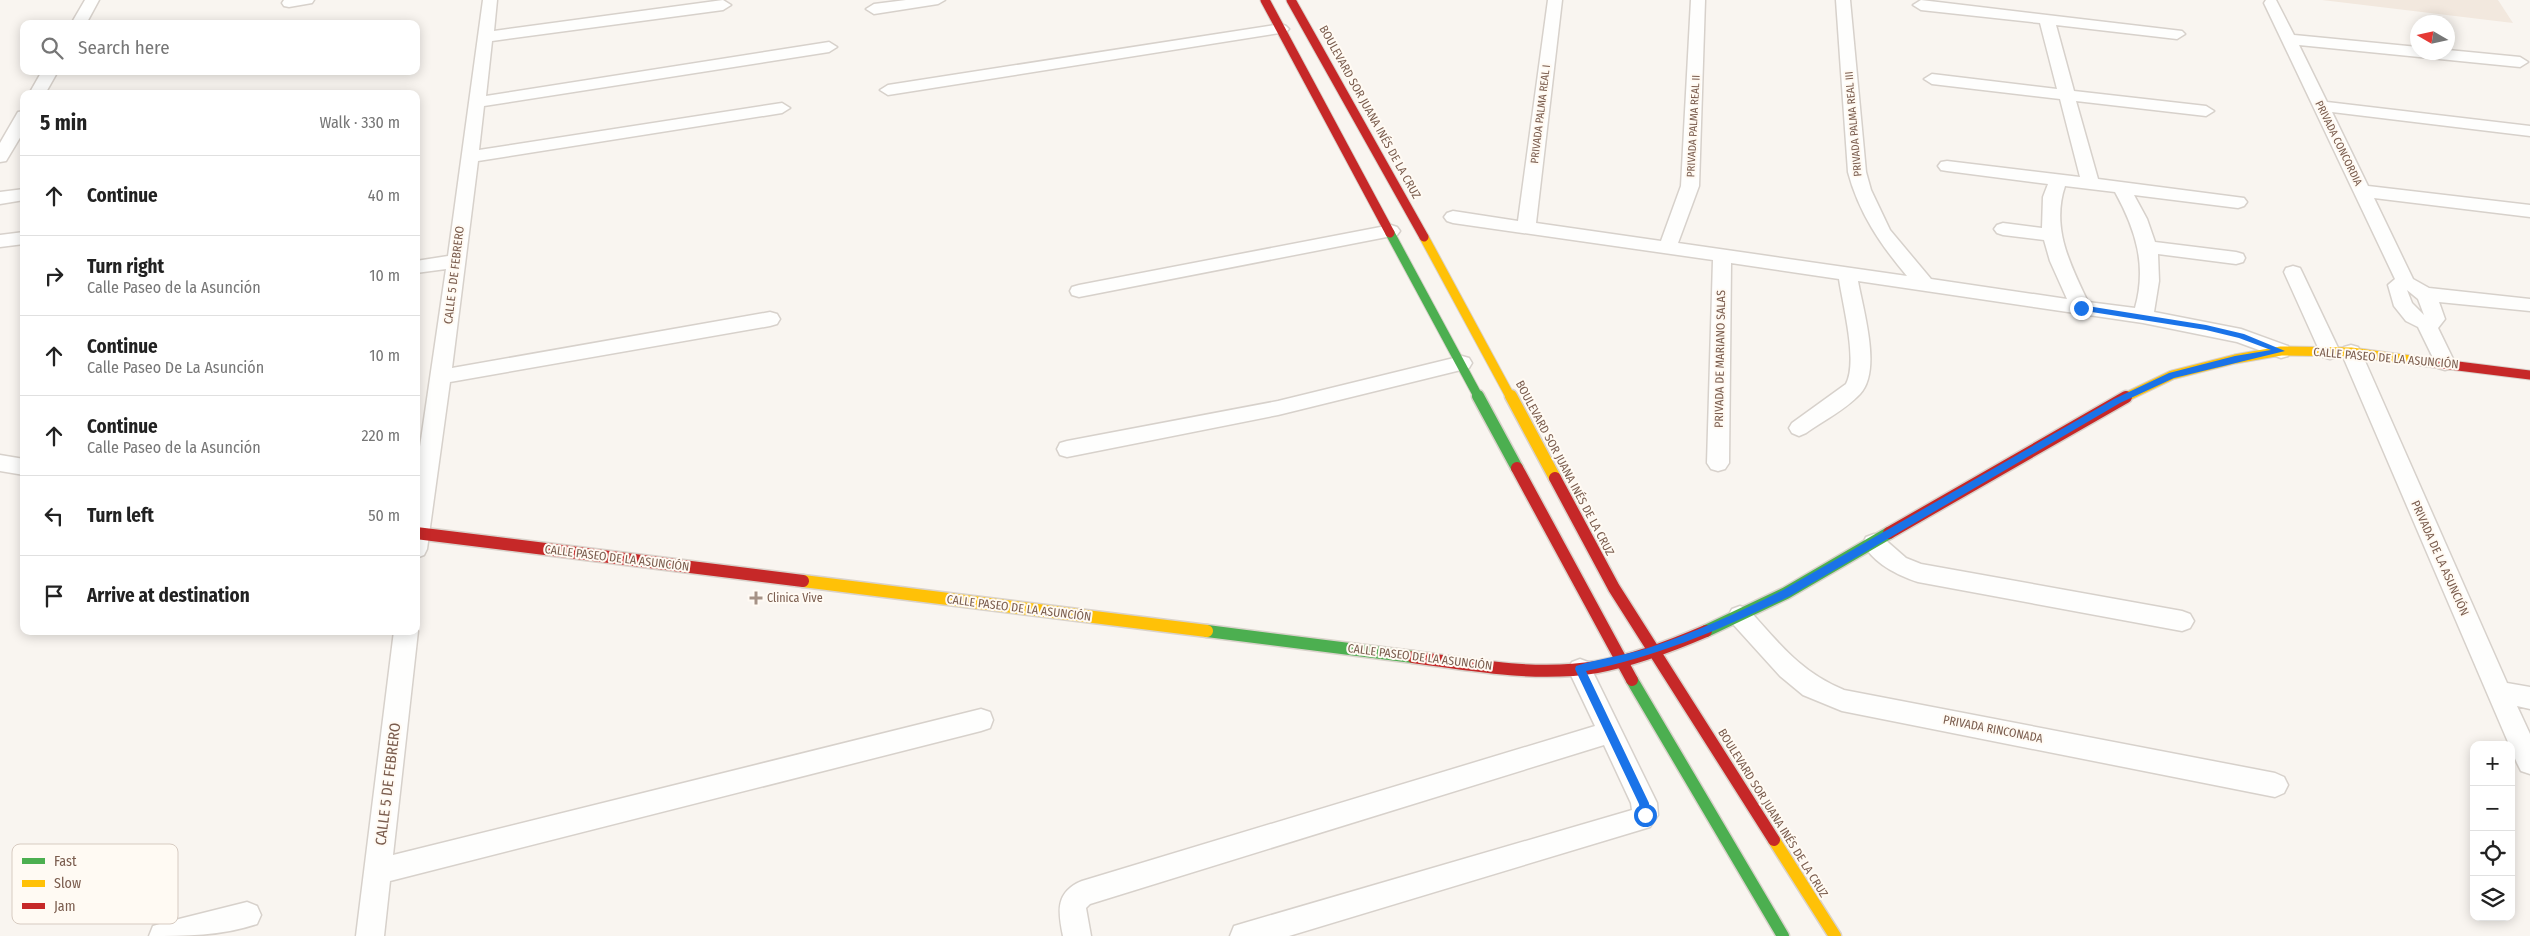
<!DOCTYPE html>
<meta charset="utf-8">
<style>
body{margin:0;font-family:"Fira Sans Condensed",sans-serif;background:#f6f6f6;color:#222}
.controls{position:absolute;right:15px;bottom:15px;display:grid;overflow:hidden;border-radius:10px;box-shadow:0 2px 12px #0003}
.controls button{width:45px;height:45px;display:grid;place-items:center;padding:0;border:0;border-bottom:1px solid #e0e0e0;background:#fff;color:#222;font:25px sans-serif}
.compass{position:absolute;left:2410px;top:15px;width:45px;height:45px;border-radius:50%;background:#fff;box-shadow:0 2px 12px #0003;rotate:279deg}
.stop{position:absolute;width:15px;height:15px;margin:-11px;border:4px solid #1a73e8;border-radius:50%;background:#fff}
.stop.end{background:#1a73e8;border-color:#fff;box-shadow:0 1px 5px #0008}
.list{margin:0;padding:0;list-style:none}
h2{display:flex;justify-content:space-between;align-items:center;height:65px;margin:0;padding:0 20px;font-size:21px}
h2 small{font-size:16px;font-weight:400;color:#767676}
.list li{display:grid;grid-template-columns:32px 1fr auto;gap:15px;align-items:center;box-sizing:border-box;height:80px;padding:0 20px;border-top:1px solid #e0e0e0}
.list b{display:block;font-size:19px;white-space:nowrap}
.list p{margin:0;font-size:16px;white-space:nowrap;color:#767676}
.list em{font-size:16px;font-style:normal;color:#767676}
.icon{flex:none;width:28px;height:28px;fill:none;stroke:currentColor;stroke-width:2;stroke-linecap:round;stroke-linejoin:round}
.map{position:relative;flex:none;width:2530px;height:936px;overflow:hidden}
.search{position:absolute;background:#fff;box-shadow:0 2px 12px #0003;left:20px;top:20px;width:400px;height:55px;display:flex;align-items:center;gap:12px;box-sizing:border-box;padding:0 18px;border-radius:10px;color:#767676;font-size:19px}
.panel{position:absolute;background:#fff;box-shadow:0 2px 12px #0003;left:20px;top:90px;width:400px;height:545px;border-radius:10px}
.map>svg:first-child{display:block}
</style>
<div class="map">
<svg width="2530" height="936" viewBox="0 0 2530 936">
<rect width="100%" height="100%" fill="#f9f5f0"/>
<path fill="#f2e8de" d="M2322,0H2498L2513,23Z"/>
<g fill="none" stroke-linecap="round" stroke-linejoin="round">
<defs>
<path id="street" d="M85,0H99L86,24H71Z
M284,0H314L312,3L289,7L284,6L282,3Z
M483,0H497L494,31L723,0L731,5L723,10L492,41L486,96L829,42L837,47L829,52L484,106L479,150L782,103L790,108L782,113L478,161L452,368L770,312L777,314L780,319L777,324L770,326L450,382L427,549L424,555L416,558V474L446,269L416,273V261L448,256Z
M906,0H945L938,4L874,14L866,9L874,4Z
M1548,0H1562L1536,223L1661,241L1681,186L1691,0H1705L1699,186L1678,243L1907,276C1880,244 1859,213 1848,172L1836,0H1850L1866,172L1871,190L1890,230L1931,279L2067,299L2050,261L2044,240L2003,235L1997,233L1994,229L1997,225L2003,223L2042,228L2043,197L2048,184L1947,171L1941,170L1938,166L1941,162L1947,161L2080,177L2060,99L1932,84L1924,79L1932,74L2057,89L2040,23L1921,10L1913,5L1921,0L2182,31L2185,34L2177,39L2056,25L2074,91L2206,106L2214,111L2206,116L2076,101L2098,179L2244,198L2247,202L2244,206L2238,208L2134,195L2147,219L2155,242L2236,252L2243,254L2245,258L2243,262L2236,264L2158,254L2159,281L2154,312L2241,329L2288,346L2291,351L2288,356L2281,358L2237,342L2143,323L1858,281C1863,310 1882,371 1860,394C1845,410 1823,421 1806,433L1799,436L1792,433L1789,428L1792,423L1846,384C1858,361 1843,306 1839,279L1731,263L1729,463L1725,469L1718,471L1711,469L1707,463L1713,260L1453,223L1447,221L1444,217L1447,213L1453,211L1518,221ZM2065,186L2115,192C2136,230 2147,266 2135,308L2088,302C2070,264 2051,228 2065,186Z
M2266,0H2276L2294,35L2418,47V52H2448V50L2520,57L2528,62L2520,67L2299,45L2327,102L2530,126V136L2332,112L2368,186L2530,205V217L2374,198L2413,279L2429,288L2530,299V311L2439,302L2445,319L2438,328L2455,363L2452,368L2445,370L2438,368L2418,327L2406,321L2394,306L2388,285L2395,279L2264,3ZM2407,290L2418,299L2424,315L2412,303Z
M1281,24L1286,26L1289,29L1286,32L888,95L880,90L888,85Z
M42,71H58L45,94H29Z
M24,111V131L6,161L0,162V143L18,112Z
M24,189V200L0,204V192Z
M1391,225L1397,227L1400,231L1397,235L1079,297L1072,295L1070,291L1072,287L1079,285Z
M24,232V244L0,247V235Z
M2293,266L2300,268L2302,272L2340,352L2337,357L2330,359L2323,357L2320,352L2284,272L2286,268Z
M2351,345L2358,347L2361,352L2507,683L2530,687V709L2517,706L2530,734V774L2521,771L2517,763L2341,352L2344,347Z
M1462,356L1469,358L1472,363L1469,368L1278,415L1067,457L1060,455L1057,449L1060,443L1067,441L1278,401Z
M0,455L24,459V475L0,471Z
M1874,534L1882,537L1906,558L1921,564L2182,611L2190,614L2194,621L2190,628L2182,631L1918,582C1897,575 1873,563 1863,543L1866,537Z
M1740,606L1748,609C1779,643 1800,672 1844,690L2275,773L2284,777L2288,785L2284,793L2275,797L1842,711L1803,695L1780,676L1732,623L1728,616L1732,609Z
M416,628L418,631L393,855L981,709L990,712L993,720L990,728L981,731L390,881L384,936H356L394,631H416Z
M1580,659L1588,662L1657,803L1658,815L1650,827L1289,936H1230L1234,926L1244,923L1632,810L1631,803L1604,745L1090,904L1086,908L1091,936H1063C1058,912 1055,892 1082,881L1595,726L1568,669L1572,662Z
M247,902L257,906L261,915L257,924C222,936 186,936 149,936L153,926L163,923Z"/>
<path id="fast-far1" d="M1390,233L1479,398"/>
<path id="fast" d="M1478,396L1517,468
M1207,631L1413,657
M1706,631L1786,593L1889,533
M1632,680L1783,936"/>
<path id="slow-far1" d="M1424,237L1511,398
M2126,397L2172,375L2235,359L2281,351L2351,352L2418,361"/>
<path id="slow" d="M1511,396L1555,478
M803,581L1207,631
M1774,840L1835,936"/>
<path id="jam-far1" d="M1265,0L1390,233
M1291,0L1424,237
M2418,361L2530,375"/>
<path id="jam" d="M1517,468L1632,680
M1555,478L1614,588L1774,840
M416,533L803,581
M1889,533L2126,397
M1413,657C1473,665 1536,677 1597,667C1635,660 1671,646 1706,631"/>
</defs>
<use href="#street" stroke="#d7d1cb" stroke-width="3"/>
<use href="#fast-far1" stroke="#d9d2cb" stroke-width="11"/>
<use href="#fast" stroke="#d9d2cb" stroke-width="15"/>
<use href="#slow-far1" stroke="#d9d2cb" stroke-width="11"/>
<use href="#slow" stroke="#d9d2cb" stroke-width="15"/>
<use href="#jam-far1" stroke="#d9d2cb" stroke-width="11"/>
<use href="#jam" stroke="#d9d2cb" stroke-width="15"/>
<use href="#street" fill="#fefefd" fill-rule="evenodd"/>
<use href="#fast-far1" stroke="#4caf50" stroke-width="9"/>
<use href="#fast" stroke="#4caf50" stroke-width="12"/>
<use href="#slow-far1" stroke="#ffc107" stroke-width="9"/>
<use href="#slow" stroke="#ffc107" stroke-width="12"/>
<use href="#jam-far1" stroke="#c62828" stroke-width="9"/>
<use href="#jam" stroke="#c62828" stroke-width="12"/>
</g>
<path fill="#1a73e8" d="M2081,305L2206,325L2244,334L2285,351L2174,378L2120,403L1790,596C1724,628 1657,657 1586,671L1649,803V818H1641L1639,804L1575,669L1576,666C1600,658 1624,656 1648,648C1694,633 1740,612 1783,590L2114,399L2169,373L2235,356L2271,350L2239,338L2206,330L2079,310V306Z"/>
<path fill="#a69286" stroke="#fffaf3" stroke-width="2" d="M753.5 590.5h5v5h5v5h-5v5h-5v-5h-5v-5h5z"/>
<g text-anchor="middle" stroke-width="4" stroke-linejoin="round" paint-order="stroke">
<g font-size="11" fill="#7a5c4d" stroke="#fffaf3">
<text transform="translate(1540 114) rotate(-83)" y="4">PRIVADA PALMA REAL I</text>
<text transform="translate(1853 124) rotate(-95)" y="4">PRIVADA PALMA REAL III</text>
<text transform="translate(1693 126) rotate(-87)" y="4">PRIVADA PALMA REAL II</text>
<text transform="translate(2339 143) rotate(64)" y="4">PRIVADA CONCORDIA</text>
</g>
<g font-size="12" fill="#7a5c4d" stroke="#fffaf3">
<text transform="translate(1370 112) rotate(61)" y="4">BOULEVARD SOR JUANA INÉS DE LA CRUZ</text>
<text transform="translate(454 275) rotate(-83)" y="4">CALLE 5 DE FEBRERO</text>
<text transform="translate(2386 358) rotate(5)" y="4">CALLE PASEO DE LA ASUNCIÓN</text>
<text transform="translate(1720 359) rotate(-89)" y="4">PRIVADA DE MARIANO SALAS</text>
<text transform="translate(1565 468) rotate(62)" y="4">BOULEVARD SOR JUANA INÉS DE LA CRUZ</text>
<text transform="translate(617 558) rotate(7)" y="4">CALLE PASEO DE LA ASUNCIÓN</text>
<text transform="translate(2440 558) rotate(66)" y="4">PRIVADA DE LA ASUNCIÓN</text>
<text transform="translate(1019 608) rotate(7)" y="4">CALLE PASEO DE LA ASUNCIÓN</text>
<text transform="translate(1420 657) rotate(7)" y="4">CALLE PASEO DE LA ASUNCIÓN</text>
<text transform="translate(1993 729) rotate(11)" y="4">PRIVADA RINCONADA</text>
<text transform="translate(1773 813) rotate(58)" y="4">BOULEVARD SOR JUANA INÉS DE LA CRUZ</text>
</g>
<g font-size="12" fill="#7a5c4d" stroke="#fffaf3" text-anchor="start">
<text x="767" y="602">Clinica Vive</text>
</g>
<g font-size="15" fill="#7a5c4d" stroke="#fffaf3">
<text transform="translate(388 784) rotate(-83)" y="5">CALLE 5 DE FEBRERO</text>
</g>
</g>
<rect x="12" y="844" width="166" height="80" rx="8" fill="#fffaf3" stroke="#d7cbc1" stroke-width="1"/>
<rect x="22" y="858" width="23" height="6" fill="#4caf50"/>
<rect x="22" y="880" width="23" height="7" fill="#ffc107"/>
<rect x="22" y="903" width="23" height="6" fill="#c62828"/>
<g font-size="14" fill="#7a5c4d">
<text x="54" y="866">Fast</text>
<text x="54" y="888">Slow</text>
<text x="54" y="911">Jam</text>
</g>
</svg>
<div class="controls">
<button>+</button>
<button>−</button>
<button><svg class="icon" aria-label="locate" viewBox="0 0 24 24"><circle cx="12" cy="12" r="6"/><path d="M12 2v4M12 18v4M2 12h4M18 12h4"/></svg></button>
<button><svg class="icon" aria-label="layers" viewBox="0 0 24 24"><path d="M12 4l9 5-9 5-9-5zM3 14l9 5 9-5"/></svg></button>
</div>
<svg class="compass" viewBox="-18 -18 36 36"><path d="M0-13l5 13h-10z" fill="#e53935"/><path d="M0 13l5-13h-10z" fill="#767676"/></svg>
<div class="stop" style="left:1645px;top:815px"></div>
<div class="stop end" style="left:2081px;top:308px"></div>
<div class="search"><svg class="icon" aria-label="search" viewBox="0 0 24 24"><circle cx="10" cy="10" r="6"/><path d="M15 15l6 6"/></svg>Search here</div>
<section class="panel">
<h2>5 min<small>Walk · 330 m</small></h2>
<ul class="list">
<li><svg class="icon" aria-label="ahead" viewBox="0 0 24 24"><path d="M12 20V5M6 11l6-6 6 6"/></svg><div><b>Continue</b></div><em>40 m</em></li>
<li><svg class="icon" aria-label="right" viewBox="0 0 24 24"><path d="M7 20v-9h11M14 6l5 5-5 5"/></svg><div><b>Turn right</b><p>Calle Paseo de la Asunción</p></div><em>10 m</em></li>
<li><svg class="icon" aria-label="ahead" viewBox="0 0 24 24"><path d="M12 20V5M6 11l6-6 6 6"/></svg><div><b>Continue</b><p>Calle Paseo De La Asunción</p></div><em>10 m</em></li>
<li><svg class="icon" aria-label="ahead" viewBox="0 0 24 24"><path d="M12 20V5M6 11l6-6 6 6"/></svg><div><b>Continue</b><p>Calle Paseo de la Asunción</p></div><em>220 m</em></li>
<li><svg class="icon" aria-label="left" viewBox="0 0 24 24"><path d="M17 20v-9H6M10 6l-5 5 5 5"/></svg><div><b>Turn left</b></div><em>50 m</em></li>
<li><svg class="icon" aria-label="arrive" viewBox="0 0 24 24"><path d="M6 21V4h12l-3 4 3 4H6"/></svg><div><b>Arrive at destination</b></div></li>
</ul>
</section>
</div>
